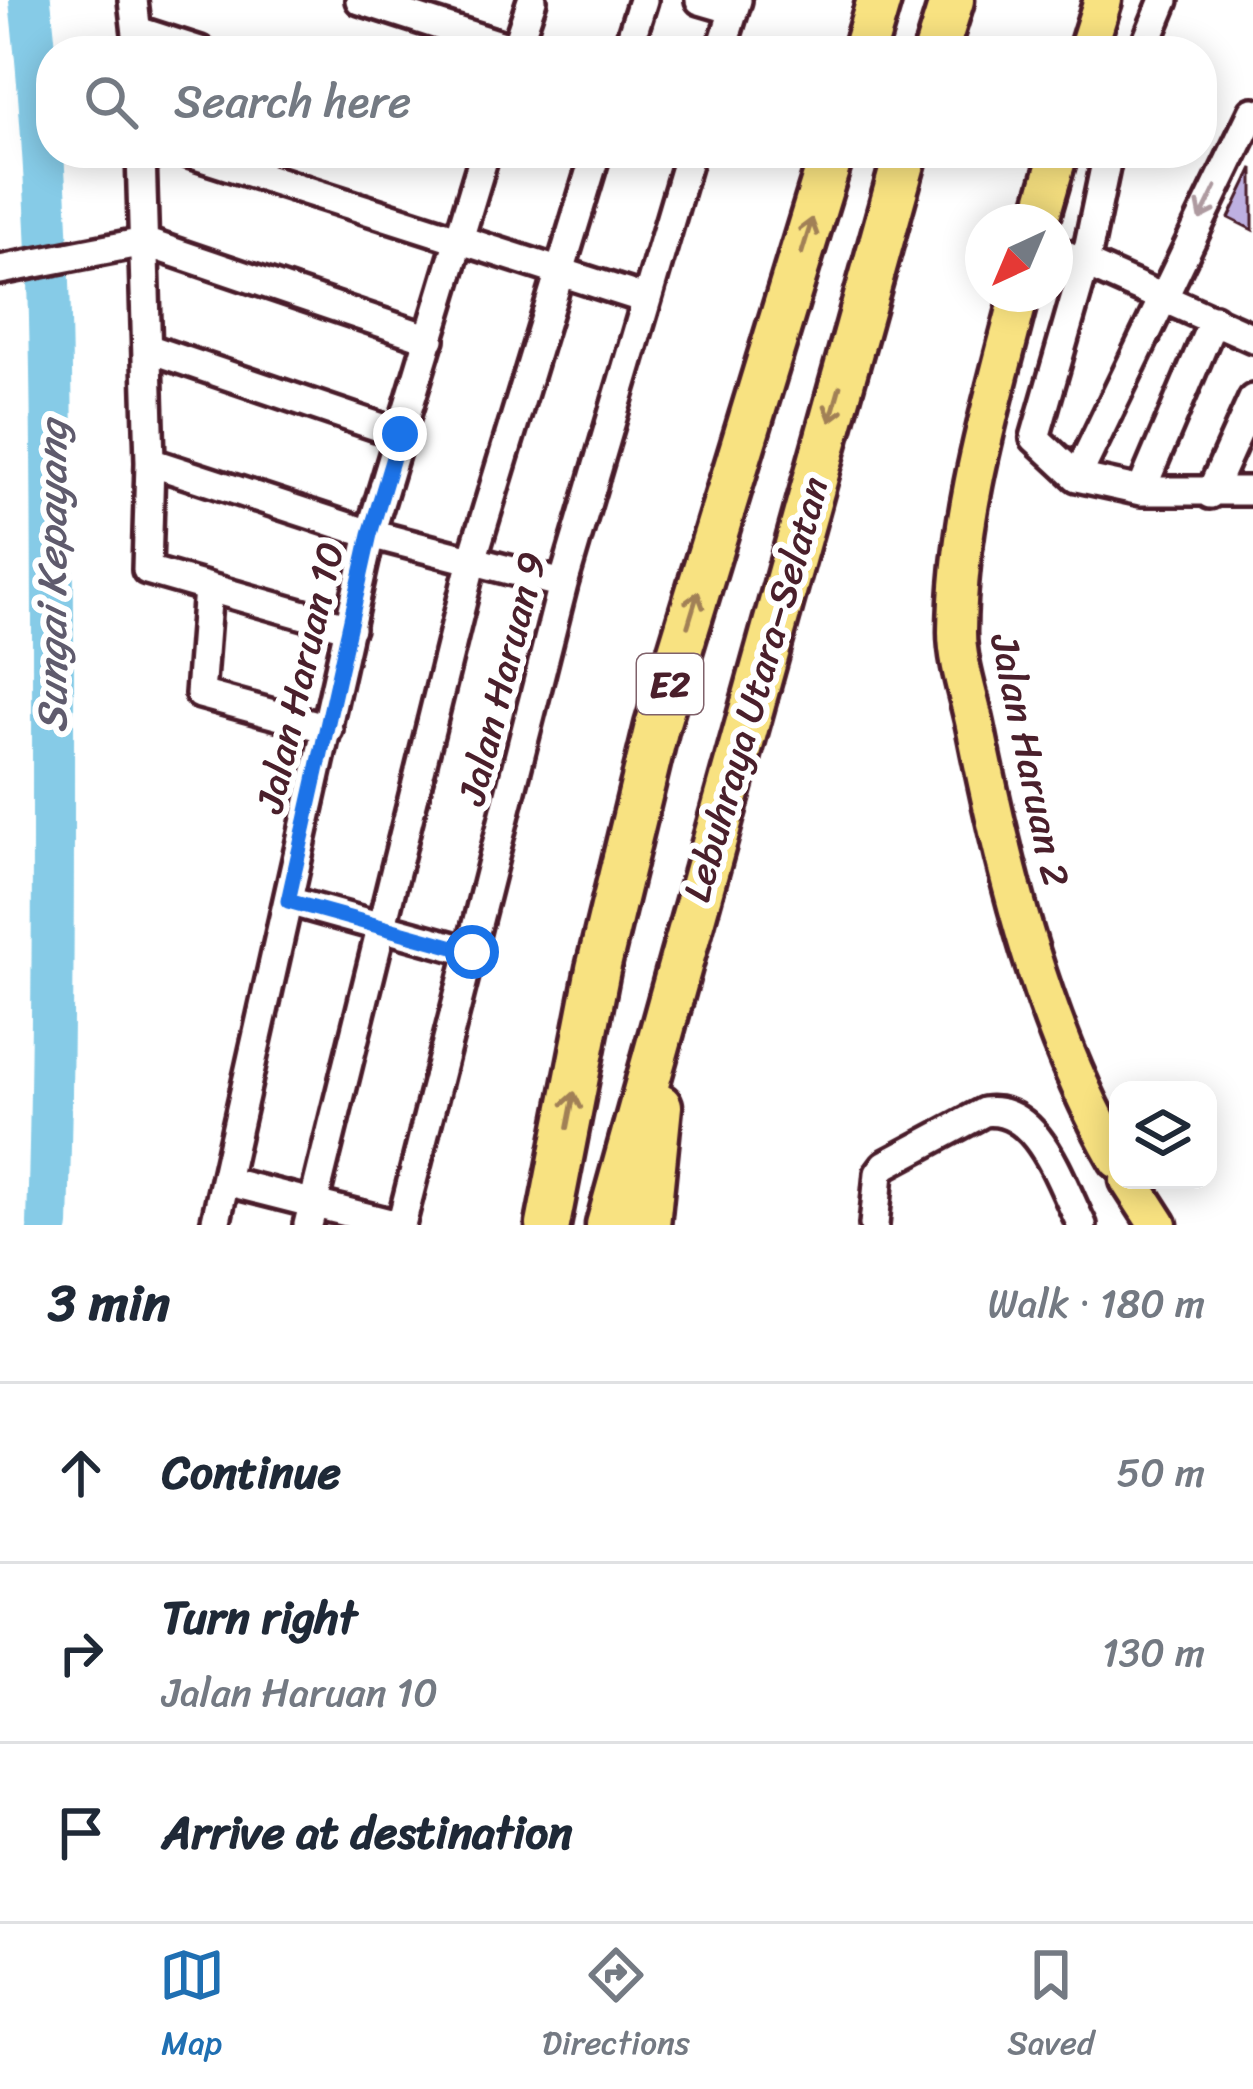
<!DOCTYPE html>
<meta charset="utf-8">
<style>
body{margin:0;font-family:Sriracha,sans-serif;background:#f6f6f7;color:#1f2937}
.controls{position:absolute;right:36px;bottom:36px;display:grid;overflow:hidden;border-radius:24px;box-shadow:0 6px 30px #0003}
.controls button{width:108px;height:108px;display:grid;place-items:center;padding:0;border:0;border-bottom:3px solid #e0e1e3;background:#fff;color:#1f2937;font:60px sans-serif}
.compass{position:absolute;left:965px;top:204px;width:108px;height:108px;border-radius:50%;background:#fff;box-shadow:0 6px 30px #0003;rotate:224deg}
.stop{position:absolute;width:36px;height:36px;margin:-27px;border:9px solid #1a73e8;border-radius:50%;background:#fff}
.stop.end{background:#1a73e8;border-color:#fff;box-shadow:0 3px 12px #0008}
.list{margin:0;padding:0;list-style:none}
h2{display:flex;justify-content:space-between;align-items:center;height:156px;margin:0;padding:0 48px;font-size:51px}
h2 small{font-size:39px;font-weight:400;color:#747a83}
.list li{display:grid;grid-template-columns:78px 1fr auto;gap:36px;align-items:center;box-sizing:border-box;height:180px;padding:0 48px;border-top:3px solid #e0e1e3}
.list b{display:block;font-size:45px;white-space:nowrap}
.list p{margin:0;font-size:39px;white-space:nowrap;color:#747a83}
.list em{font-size:39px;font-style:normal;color:#747a83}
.icon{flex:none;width:66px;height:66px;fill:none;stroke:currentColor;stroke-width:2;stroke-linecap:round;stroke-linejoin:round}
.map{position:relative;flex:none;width:1253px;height:1225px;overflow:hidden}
.search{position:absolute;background:#fff;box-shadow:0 6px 30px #0003;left:36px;right:36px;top:36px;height:132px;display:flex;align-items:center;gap:30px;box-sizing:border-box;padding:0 42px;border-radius:48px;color:#747a83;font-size:45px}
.sheet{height:696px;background:#fff}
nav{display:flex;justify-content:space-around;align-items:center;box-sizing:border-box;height:168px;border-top:3px solid #e0e1e3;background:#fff;font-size:33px;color:#747a83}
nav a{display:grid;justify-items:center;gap:6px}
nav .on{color:#1f6fb2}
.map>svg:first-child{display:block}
</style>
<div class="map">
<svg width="1253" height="1225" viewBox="0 0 1253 1225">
<rect width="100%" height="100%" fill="#fff"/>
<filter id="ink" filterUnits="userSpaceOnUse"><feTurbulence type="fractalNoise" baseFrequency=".00833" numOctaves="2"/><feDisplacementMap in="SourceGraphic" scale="24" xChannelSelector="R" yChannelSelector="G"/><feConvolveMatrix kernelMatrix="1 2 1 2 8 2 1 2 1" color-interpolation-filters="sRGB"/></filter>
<g filter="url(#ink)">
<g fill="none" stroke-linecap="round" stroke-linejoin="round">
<path stroke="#86cbe7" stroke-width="42" d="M30,0C53,205 52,410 53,617C53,820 54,1022 48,1225"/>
</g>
<path fill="#beb0e1" stroke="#4a1f2b" stroke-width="3" d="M1253,168V230L1229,218Z"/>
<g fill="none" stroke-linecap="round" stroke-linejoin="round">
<defs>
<path id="minor" d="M133,0L139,51
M360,0L516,50
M700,0L734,10
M138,31L200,51
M515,51L532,0
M627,51L643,0
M721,51L737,0
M1143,51L1164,0
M141,153L150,462L147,570L350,628
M189,153L645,299
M1108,153L1085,264L1035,438L1077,477L1141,491H1253
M1055,250L1253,338
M0,270L144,242L430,339
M147,348L400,434
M150,462L370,534L563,584
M1077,477L1253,112
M1141,491L1214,319
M1210,494L1253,399
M208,588L200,694L328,729
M288,901L472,952
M225,1181L398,1225
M215,1225L370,534L485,153
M308,1225L472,560L596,153
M401,1225L563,584L690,153
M874,1225L879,1173L885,1165L984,1112C1039,1105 1061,1185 1082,1225"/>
<path id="major" d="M1087,51L1103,0
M1039,222L1059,153
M1020,294C991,407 958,515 957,632C957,664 970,699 976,730C1005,875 1044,1032 1118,1160
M1129,1180L1158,1225"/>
<path id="highway" d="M864,51L879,0
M936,51L952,0
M548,1225L598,969L657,726L832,153
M608,1225L906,153
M648,1225L660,1106"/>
</defs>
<use href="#minor" stroke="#4a1f2b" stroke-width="36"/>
<use href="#major" stroke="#4a1f2b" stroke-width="45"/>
<use href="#highway" stroke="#4a1f2b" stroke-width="51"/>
<use href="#minor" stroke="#fff" stroke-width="27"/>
<use href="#major" stroke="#f8e281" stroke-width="36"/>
<use href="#highway" stroke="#f8e281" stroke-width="42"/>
</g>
<defs><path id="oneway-shaft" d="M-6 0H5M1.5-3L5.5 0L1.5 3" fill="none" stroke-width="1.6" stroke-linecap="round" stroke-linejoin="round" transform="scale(3)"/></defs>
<use stroke="#ae9aa0" href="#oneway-shaft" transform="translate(1208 203) rotate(116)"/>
<g stroke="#a18056">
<use href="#oneway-shaft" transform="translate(807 236) rotate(-73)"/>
<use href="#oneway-shaft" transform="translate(835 404) rotate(106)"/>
<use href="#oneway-shaft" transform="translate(693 609) rotate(-73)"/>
<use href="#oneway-shaft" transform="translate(571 1110) rotate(-79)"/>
</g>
</g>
<g fill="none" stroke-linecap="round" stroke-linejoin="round" filter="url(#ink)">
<path stroke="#1a73e8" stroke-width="15" d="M400,434L370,534L288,901L472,952"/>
</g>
<g text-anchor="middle" stroke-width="12" stroke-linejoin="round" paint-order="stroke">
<rect fill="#fff" stroke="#80626b" stroke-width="3" x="637" y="654" width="66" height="60" rx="9"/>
<g font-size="36" font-weight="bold" fill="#4a1f2b">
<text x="670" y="697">E2</text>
</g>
<g font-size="39" fill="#4a1f2b" stroke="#fff">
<text transform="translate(299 677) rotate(-77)" y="14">Jalan Haruan 10</text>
<text transform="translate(501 678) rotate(-76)" y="14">Jalan Haruan 9</text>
<text transform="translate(755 689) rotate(-74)" y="14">Lebuhraya Utara–Selatan</text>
<text transform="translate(1031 760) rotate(78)" y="14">Jalan Haruan 2</text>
</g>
<g font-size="42" font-style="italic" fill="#5f5b6d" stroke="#fff">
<text transform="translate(51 576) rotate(-90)" y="15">Sungai Kepayang</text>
</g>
</g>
</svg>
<div class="controls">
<button><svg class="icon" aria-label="layers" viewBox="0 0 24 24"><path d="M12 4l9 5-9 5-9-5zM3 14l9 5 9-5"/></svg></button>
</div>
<svg class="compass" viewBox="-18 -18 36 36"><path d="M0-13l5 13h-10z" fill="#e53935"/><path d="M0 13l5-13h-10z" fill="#747a83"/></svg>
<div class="stop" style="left:472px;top:952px"></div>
<div class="stop end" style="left:400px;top:434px"></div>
<div class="search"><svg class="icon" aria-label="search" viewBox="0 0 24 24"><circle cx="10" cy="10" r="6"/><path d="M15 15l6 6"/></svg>Search here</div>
</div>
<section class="sheet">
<h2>3 min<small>Walk · 180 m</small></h2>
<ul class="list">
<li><svg class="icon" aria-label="ahead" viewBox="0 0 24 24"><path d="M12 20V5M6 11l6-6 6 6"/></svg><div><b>Continue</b></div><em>50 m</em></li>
<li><svg class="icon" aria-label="right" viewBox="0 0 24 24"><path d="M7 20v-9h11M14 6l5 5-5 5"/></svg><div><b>Turn right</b><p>Jalan Haruan 10</p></div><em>130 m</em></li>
<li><svg class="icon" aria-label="arrive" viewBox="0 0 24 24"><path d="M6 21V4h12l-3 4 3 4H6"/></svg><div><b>Arrive at destination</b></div></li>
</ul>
</section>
<nav>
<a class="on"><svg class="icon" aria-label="map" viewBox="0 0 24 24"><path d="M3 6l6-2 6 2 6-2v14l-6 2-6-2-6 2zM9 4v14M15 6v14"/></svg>Map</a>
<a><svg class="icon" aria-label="directions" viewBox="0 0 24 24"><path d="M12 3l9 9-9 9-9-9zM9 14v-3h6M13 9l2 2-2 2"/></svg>Directions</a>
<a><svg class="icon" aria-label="saved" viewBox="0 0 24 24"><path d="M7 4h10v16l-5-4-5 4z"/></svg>Saved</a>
</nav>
